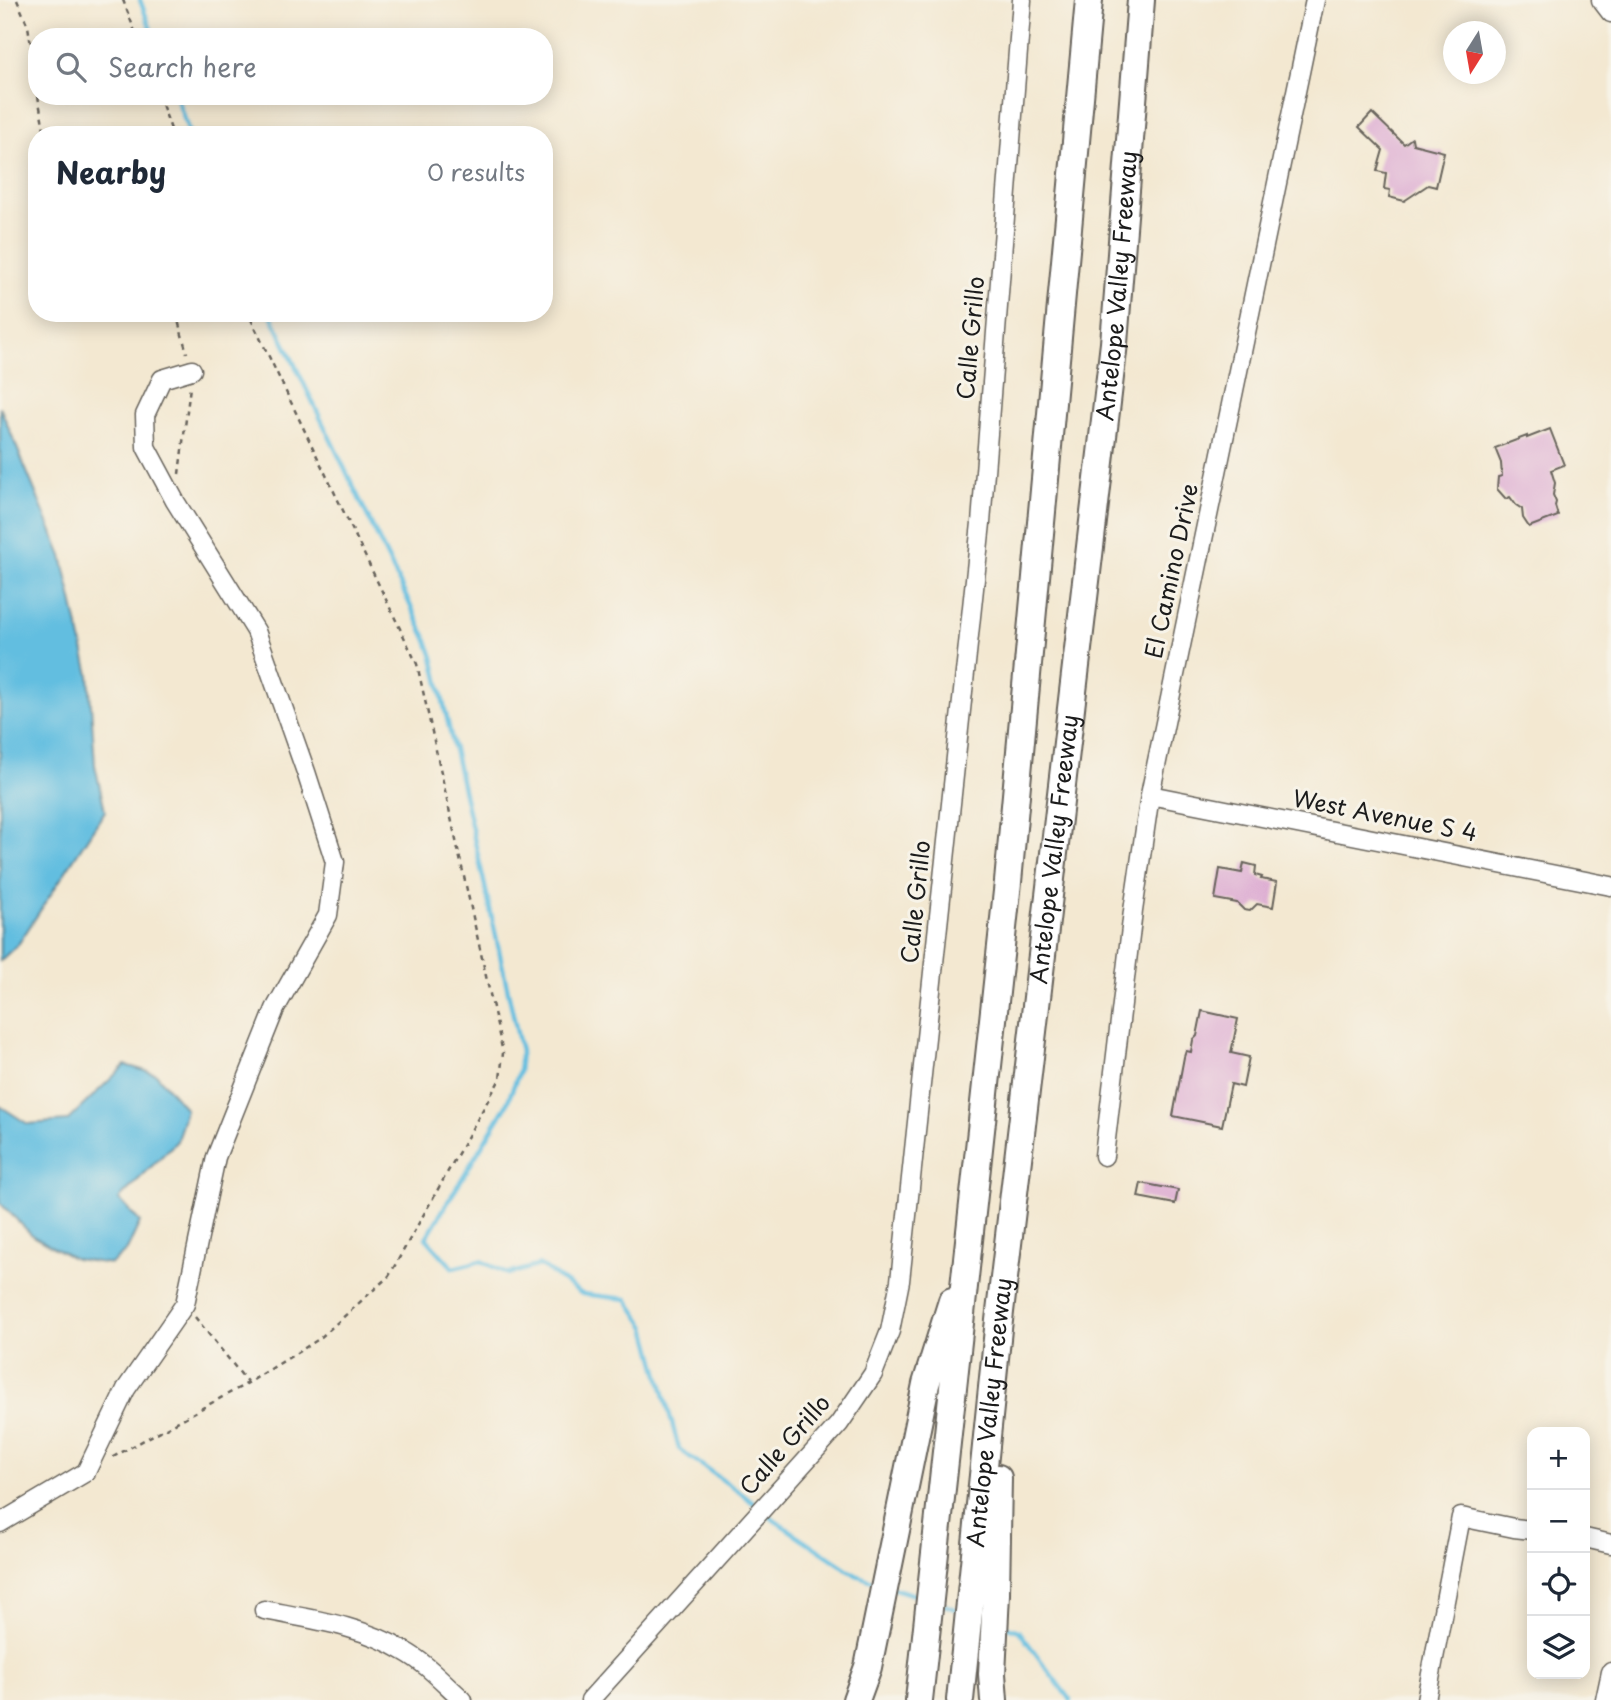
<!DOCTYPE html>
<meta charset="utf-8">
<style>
body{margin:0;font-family:"Playpen Sans",sans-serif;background:#f2f2f3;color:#1f2937}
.controls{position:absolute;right:21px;bottom:21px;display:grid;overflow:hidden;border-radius:14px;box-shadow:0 4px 18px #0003}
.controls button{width:63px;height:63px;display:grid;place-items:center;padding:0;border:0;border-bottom:2px solid #e0e1e3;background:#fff;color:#1f2937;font:35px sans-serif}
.compass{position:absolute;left:1443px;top:21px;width:63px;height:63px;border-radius:50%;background:#fff;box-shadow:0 4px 18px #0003;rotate:191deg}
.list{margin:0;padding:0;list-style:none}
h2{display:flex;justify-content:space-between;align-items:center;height:91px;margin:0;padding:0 28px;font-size:30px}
h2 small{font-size:23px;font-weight:400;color:#747a83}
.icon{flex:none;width:38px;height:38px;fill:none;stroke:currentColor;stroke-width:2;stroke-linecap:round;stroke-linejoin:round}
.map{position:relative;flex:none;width:1611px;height:1700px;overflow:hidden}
.search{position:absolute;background:#fff;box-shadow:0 4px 18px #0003;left:28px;top:28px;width:525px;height:77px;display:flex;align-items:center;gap:18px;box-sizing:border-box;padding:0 24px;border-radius:28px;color:#747a83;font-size:26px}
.panel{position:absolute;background:#fff;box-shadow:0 4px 18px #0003;left:28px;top:126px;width:525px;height:196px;border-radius:28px}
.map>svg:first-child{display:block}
</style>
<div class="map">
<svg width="1611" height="1700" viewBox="0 0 1611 1700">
<rect width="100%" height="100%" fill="#f7f3e8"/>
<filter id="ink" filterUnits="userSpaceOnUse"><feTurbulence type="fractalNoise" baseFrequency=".0143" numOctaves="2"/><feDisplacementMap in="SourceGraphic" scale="14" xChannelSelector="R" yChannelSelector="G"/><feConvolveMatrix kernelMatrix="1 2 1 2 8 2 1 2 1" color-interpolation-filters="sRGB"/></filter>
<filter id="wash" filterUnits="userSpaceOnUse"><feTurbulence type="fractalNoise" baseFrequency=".00686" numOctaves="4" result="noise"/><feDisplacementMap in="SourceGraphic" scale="28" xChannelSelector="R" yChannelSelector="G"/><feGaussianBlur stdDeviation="1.57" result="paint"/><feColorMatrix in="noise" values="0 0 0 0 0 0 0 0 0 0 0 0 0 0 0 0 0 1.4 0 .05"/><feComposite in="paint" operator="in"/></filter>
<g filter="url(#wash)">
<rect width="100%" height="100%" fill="#f3e8d1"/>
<path fill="#62bee0" stroke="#3f6d7e" stroke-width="2" d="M0,407L62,556L89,675L95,765L105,811L19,943L0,961Z
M125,1065L156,1074L186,1109L177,1141L119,1199L140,1222L127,1250L111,1264L75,1259L34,1237L0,1203V1106L28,1124L67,1121Z"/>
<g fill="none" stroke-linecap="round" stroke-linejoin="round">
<path stroke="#62bee0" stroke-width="4.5" d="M140,0L154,37
M176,96L190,135
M270,313L426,638L433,657L487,895L521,1051L519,1072L506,1106L426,1238L453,1268L481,1261L508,1274L540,1265L582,1294L627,1299L646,1327L679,1449L742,1494L757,1506
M764,1512L774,1520L856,1575L878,1583
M892,1588L921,1597
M939,1603L960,1611
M1002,1625L1019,1631L1070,1700"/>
</g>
<g id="blocks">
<path fill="#ddacd2" d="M1372,113L1404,144L1412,138L1413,144L1444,152L1436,187L1428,185L1404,201L1389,197L1390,190L1384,189L1386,173L1377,171L1383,150L1359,127Z
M1550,429L1564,465L1551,470L1555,483L1553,495L1556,502L1555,506L1558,516L1529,527L1523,518L1522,509L1516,505L1510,497L1506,499L1497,489L1498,477L1502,476L1501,463L1495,448L1527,436V438Z
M1244,863L1256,866L1255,875L1262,877L1261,879L1277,882L1273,907L1257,904L1250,911L1244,910L1237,903L1215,899L1220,869L1242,873Z
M1202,1011L1238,1019L1231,1053L1249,1057L1243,1087L1231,1084L1222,1126L1173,1116L1184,1057L1186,1051L1191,1052L1193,1040L1197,1036Z
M1141,1183L1178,1190L1175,1204L1138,1197Z"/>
</g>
</g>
<g filter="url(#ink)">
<use href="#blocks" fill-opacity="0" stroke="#67635b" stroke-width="2"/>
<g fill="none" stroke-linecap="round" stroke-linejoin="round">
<defs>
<path id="minor" d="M1601,0L1611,13
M1150,795L1611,886
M1104,1156L1133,911L1150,795L1315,0
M0,1523L86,1472L126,1389L185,1304L216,1157L275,1009L328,915L335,862L306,772L256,631L175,501L146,447L145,415L162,379L192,370
M1585,1538L1611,1544
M264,1610C310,1619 363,1626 404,1651C426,1663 444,1683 463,1700
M590,1700L839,1424L873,1374L890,1331L900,1281L981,523L1022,0
M1426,1700L1461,1517L1514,1528L1532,1530
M1605,1700L1611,1672"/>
<g id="highway">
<path d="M856,1700L868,1667L926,1384L952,1301"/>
<path d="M919,1700L1008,882L1089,0"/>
<path id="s1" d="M960,1700L998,1329L1114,343L1141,0"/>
<path d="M994,1700L992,1674L996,1594L998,1478"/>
</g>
</defs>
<use href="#minor" stroke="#67635b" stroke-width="21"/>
<use href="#highway" stroke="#67635b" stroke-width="30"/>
<path stroke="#67635b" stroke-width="2.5" stroke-dasharray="5 5" stroke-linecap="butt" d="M17,0L28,26L37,84
M123,0L137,37
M38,96L45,135
M159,96L173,135
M176,313L187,353
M179,474L190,387
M195,1317L248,1383
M113,1457L248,1383L319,1339L389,1276L500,1079L503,1053L417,664L248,313"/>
<use href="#minor" stroke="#fff" stroke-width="18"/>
<use href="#highway" stroke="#fff" stroke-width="26"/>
</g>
</g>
<g text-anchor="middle" stroke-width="6" stroke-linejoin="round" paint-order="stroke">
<g font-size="23" fill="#1c1c1c" stroke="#f7f3e8">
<text dy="8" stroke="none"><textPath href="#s1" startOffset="1423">Antelope Valley Freeway</textPath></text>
<text transform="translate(971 338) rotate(-85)" y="8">Calle Grillo</text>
<text transform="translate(1172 571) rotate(-78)" y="8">El Camino Drive</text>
<text transform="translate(1385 816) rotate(11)" y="8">West Avenue S 4</text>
<text dy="8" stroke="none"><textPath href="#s1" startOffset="856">Antelope Valley Freeway</textPath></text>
<text transform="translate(916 902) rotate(-84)" y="8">Calle Grillo</text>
<text dy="8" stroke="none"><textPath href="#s1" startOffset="289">Antelope Valley Freeway</textPath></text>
<text transform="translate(785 1445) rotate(-49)" y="8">Calle Grillo</text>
</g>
</g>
</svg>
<div class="controls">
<button>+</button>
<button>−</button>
<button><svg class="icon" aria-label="locate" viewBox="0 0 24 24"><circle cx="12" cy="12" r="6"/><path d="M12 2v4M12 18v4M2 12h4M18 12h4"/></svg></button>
<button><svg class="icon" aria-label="layers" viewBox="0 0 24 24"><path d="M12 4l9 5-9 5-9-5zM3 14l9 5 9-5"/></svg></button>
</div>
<svg class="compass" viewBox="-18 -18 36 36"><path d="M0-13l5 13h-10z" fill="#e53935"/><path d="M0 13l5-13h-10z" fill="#747a83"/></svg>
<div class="search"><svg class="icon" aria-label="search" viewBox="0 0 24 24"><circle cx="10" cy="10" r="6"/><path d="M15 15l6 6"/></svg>Search here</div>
<section class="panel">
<h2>Nearby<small>0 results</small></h2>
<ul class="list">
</ul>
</section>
</div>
